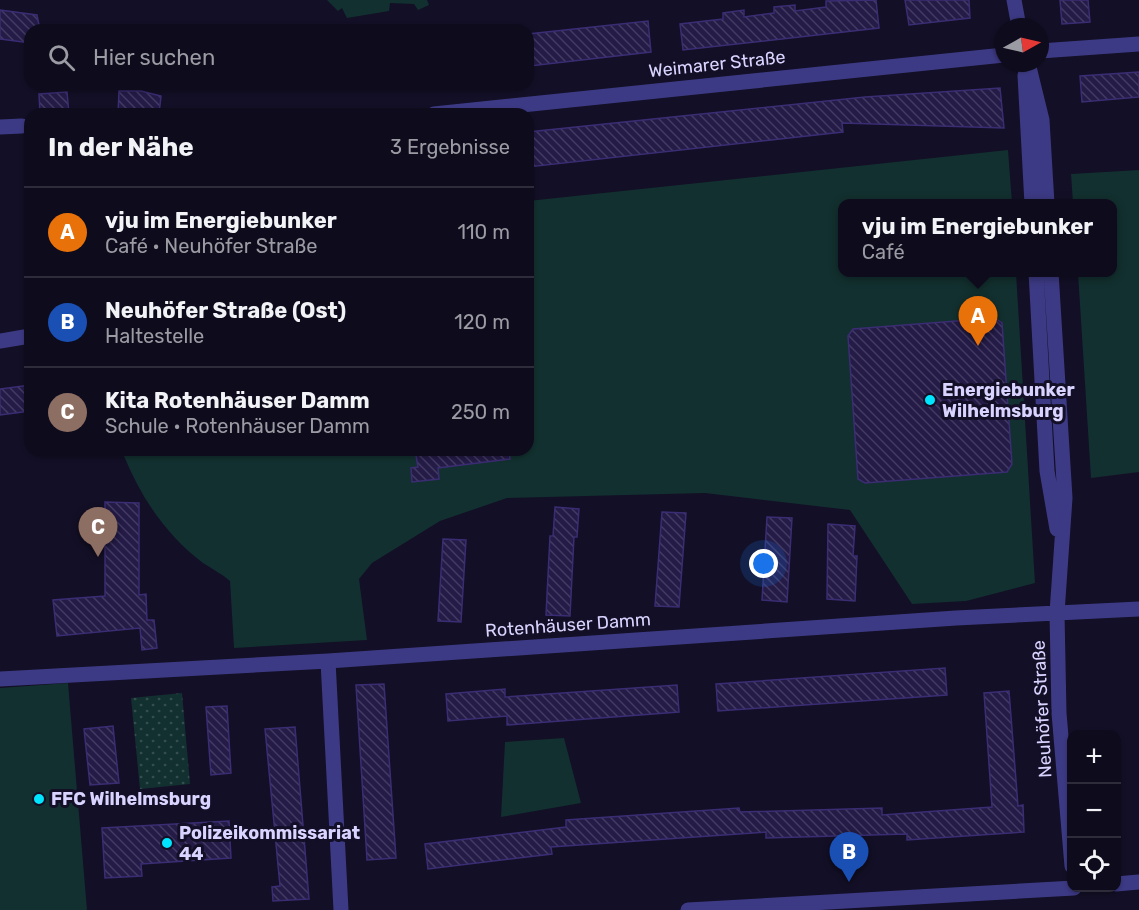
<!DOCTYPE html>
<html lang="de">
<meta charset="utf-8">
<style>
body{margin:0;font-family:Rubik,sans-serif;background:#1c1929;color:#f1f3f6}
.controls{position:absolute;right:18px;bottom:18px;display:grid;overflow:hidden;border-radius:12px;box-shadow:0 2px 4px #0004}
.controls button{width:54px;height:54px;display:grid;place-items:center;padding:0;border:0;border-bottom:2px solid #2e2b3b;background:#0e0b1c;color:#f1f3f6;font:30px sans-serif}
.compass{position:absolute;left:995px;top:18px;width:54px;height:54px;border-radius:50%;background:#0e0b1c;box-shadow:0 2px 4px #0004;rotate:82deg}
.you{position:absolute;left:764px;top:564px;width:21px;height:21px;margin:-15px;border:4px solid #fff;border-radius:50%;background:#1a73e8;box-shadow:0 0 0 9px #1a73e833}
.badge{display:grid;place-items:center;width:39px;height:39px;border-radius:50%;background:#00e5ff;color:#fff;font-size:20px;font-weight:700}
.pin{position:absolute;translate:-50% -50px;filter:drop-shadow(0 2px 3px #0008)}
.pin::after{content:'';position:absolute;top:32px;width:21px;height:18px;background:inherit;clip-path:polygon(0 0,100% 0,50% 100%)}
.popup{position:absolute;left:838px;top:199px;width:279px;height:78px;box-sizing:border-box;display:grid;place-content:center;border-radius:12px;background:#0e0b1c;filter:drop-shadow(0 2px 4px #0005);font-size:20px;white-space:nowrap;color:#9b9ba3}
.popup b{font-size:22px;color:#f1f3f6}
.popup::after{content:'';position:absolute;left:50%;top:100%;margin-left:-12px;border:12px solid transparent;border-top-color:#0e0b1c}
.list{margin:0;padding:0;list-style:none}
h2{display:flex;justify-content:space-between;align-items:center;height:78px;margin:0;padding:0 24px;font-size:26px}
h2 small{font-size:20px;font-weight:400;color:#9b9ba3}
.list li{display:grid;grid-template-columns:39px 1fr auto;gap:18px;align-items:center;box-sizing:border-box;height:90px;padding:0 24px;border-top:2px solid #2e2b3b}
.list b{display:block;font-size:22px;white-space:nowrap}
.list p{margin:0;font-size:20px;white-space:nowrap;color:#9b9ba3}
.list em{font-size:20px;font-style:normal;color:#9b9ba3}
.icon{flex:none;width:33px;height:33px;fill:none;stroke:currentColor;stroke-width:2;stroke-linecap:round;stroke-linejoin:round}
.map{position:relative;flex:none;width:1139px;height:910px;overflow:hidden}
.search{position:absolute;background:#0e0b1c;box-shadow:0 2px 4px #0004;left:24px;top:24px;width:510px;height:66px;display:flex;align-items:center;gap:15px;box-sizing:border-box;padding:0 21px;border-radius:18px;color:#9b9ba3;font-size:22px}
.panel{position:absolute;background:#0e0b1c;box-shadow:0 2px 4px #0004;left:24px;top:108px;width:510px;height:348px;border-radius:18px}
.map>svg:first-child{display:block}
</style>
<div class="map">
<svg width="1139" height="910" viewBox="0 0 1139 910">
<defs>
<pattern id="grass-dots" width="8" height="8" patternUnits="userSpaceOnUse" patternTransform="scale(1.5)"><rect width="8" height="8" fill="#12302f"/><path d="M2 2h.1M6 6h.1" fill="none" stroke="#344d4e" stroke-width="1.8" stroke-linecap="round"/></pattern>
<pattern id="building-back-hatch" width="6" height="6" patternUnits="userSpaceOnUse" patternTransform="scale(1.5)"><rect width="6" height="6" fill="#241b47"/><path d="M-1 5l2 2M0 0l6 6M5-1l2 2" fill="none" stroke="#433b63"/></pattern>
</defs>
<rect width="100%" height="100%" fill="#130f26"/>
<path fill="url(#grass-dots)" d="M182,693L190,784L140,789L131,698Z"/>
<path fill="#12302f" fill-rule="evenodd" d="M327,0H427L429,5L418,10L414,4L390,3L389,11L347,18L342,8L338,11Z
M1008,150L1012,203L843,204V272L1016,273L1035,583L966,601L912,604L850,510L705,493L507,498L440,521L372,563L359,579L367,640L234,648L230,581C222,574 212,569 203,563C167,536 141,498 124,456L123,450H528V201ZM995,318L1002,323L1012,464L1007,472L865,483L858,479L848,336L853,329Z
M1139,170V472L1091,478L1078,273L1113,272V204L1073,203L1071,174Z
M68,683L87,910H0V688Z
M564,738L581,803L501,817L505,742Z"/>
<path fill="url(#building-back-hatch)" stroke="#3b2d73" stroke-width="1.5" d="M876,0L879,28L683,50L680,24L723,19V13L744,10V17L774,13V7L795,5V11L826,7V1Z
M905,0H969L970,18L909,25Z
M1060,0H1088L1090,22L1062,24Z
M0,10L37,15L40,30H30V43L0,39Z
M648,21L651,52L530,66L528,34Z
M1139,72V97L1082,102L1080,76Z
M1000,88L1004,128L842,123L843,132L528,167V132L865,97Z
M119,91H141L161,96L159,114H118Z
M67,92L69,114H40L39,94Z
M995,318L1002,323L1012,464L1007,472L865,483L858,479L848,336L853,329Z
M30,385V411L0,415V389Z
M415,450H509L510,459L438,468L439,479L412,482L411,468L418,467Z
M105,502L139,503V595L146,594L147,620H154L157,648L142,650L140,628L57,636L53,600L105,596Z
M555,507L579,509L577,537H574L570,616L546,615L550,536H553Z
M662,512L686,513L679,607L655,606Z
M767,517L792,518L787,602L762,600Z
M828,524L855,526L853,556H857L855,601L827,599Z
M443,539L466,540L461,622L438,621Z
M945,668L947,695L718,711L716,684Z
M384,684L396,858L367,860L356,685Z
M677,685L679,712L507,725V716L448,721L446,694L505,689V697Z
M1009,691L1018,806L1023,805L1024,832L907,840V834L766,838V832L551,847L552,854L428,869L425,844L566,827V820L739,808L740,812L882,808V815L992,807L984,693Z
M227,706L231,773L211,775L206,707Z
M113,726L119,783L90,785L84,729Z
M295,727L309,899L273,901L272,887L280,886L265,729Z
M229,821L231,858L141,864L142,876L105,878L102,828Z"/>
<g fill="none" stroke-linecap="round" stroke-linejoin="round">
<path stroke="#3d3a85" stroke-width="15" d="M1014,0L1019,27
M1040,51L1139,44
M1028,63L1042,120L1047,204
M1025,75L1032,204
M434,114L1004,55
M0,127L22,126
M1036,272L1047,471L1057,529
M1051,272L1065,498L1057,613L1059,713L1072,866
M0,341L30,336
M328,661L341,910
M0,679L328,661L956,618L1139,609
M1116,884L1139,882
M688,910L1074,888"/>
</g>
<g fill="#00e5ff" stroke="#130f26" stroke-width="2">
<circle cx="930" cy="400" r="6"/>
<circle cx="39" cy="799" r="6"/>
<circle cx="167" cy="843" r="6"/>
</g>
<g text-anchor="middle" stroke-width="6" stroke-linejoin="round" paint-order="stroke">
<g font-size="18" fill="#d9d4ff" stroke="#130f26">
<text transform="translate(717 64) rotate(-6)" y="6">Weimarer Straße</text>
<text transform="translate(568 625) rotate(-4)" y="6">Rotenhäuser Damm</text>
<text transform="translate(1042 709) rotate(-93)" y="6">Neuhöfer Straße</text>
</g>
<g font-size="18" font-weight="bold" fill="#d9d4ff" stroke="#130f26" text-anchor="start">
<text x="942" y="396">Energiebunker<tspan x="942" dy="21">Wilhelmsburg</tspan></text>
<text x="51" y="805">FFC Wilhelmsburg</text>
<text x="179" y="839">Polizeikommissariat<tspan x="179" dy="21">44</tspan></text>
</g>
</g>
</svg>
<div class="controls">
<button>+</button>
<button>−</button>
<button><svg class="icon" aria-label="locate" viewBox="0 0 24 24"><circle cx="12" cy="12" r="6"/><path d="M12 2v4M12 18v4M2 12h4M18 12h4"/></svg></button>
</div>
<svg class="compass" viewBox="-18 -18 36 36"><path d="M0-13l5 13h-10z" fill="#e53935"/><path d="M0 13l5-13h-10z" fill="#9b9ba3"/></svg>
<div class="you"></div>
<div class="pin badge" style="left:978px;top:346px;background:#e8710a">A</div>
<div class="popup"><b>vju im Energiebunker</b>Café</div>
<div class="pin badge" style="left:849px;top:882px;background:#1a4fb4">B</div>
<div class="pin badge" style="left:98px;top:557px;background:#8d6e63">C</div>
<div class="search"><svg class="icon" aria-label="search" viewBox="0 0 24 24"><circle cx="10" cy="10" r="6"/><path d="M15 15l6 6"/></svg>Hier suchen</div>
<section class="panel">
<h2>In der Nähe<small>3 Ergebnisse</small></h2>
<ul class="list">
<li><span class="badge" style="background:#e8710a">A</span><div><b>vju im Energiebunker</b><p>Café · Neuhöfer Straße</p></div><em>110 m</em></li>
<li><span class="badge" style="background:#1a4fb4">B</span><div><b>Neuhöfer Straße (Ost)</b><p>Haltestelle</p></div><em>120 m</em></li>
<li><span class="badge" style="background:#8d6e63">C</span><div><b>Kita Rotenhäuser Damm</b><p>Schule · Rotenhäuser Damm</p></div><em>250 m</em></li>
</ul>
</section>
</div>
